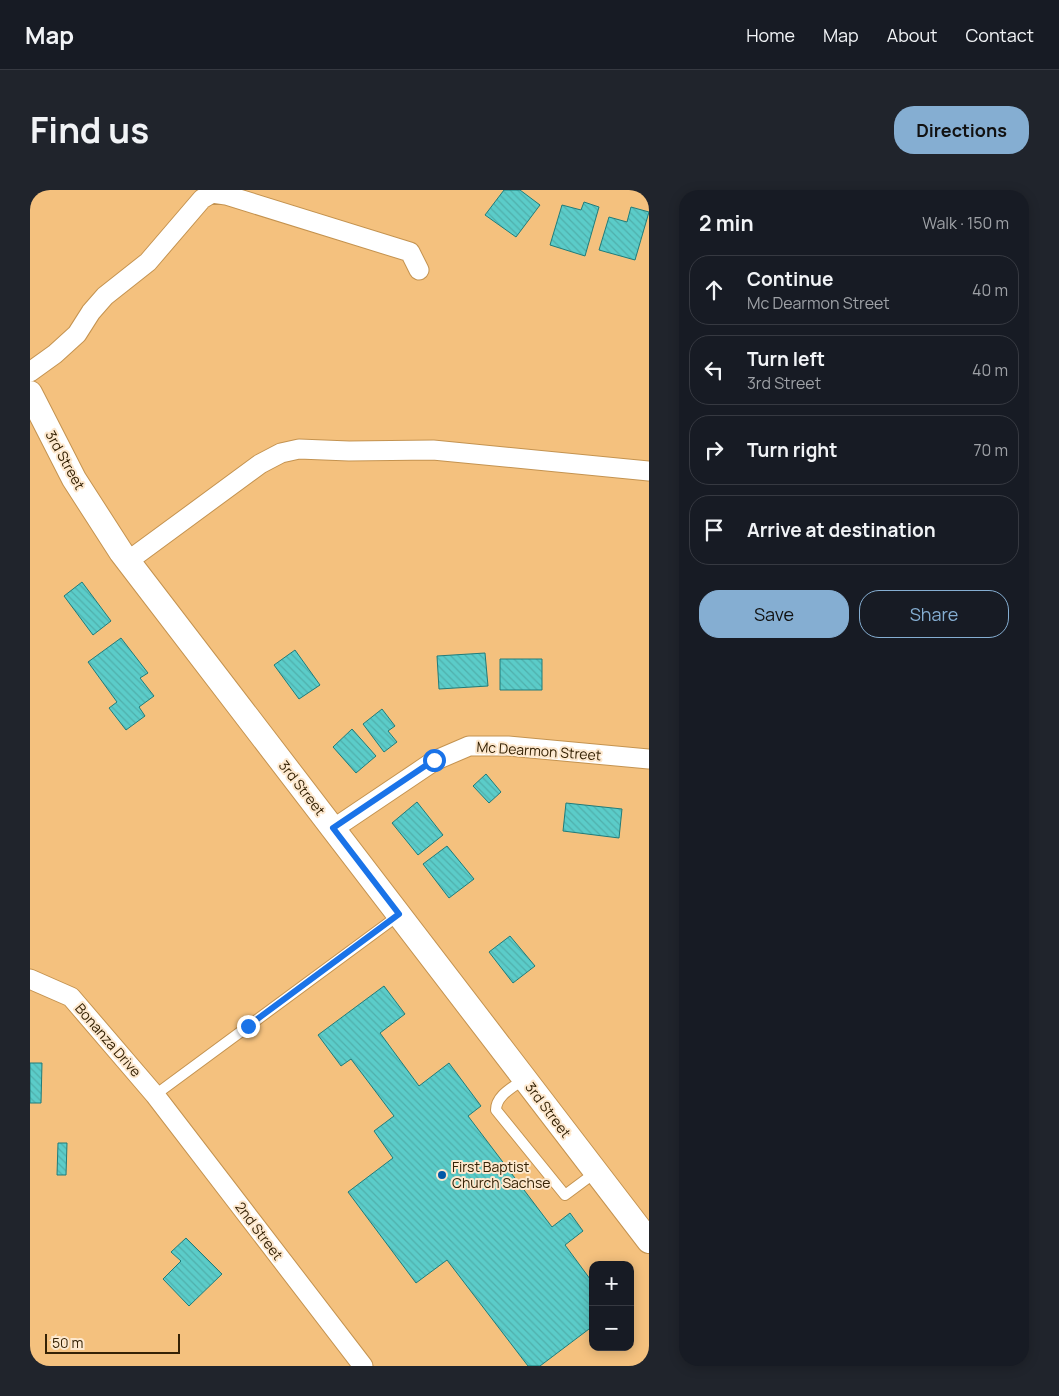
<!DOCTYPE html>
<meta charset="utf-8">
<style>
body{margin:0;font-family:Manrope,sans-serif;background:#20242c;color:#f1f3f6}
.controls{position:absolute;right:15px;bottom:15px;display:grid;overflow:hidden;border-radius:10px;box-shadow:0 2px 12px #0003}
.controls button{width:45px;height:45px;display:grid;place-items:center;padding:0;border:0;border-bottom:1px solid #363941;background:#171b24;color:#f1f3f6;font:25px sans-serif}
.scale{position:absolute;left:15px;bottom:12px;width:135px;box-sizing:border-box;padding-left:5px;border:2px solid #352205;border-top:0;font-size:14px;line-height:18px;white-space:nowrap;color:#352205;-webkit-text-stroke:4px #fde8ce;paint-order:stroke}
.stop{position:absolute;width:15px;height:15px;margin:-11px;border:4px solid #1a73e8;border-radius:50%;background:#fff}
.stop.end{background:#1a73e8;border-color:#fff;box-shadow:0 1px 5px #0008}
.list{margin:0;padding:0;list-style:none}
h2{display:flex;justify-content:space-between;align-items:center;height:65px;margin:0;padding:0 20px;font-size:21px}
h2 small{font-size:16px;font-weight:400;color:#9ea1a6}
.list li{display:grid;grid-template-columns:32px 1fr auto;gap:15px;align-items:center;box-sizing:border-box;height:70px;margin:0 10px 10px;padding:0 10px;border:1px solid #363941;border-radius:20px}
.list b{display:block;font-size:19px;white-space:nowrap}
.list p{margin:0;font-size:16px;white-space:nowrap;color:#9ea1a6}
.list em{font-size:16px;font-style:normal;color:#9ea1a6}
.actions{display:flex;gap:10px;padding:15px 20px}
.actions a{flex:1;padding:11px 0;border:1px solid #85aed2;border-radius:20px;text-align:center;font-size:18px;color:#85aed2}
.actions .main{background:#85aed2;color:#111}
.icon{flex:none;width:28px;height:28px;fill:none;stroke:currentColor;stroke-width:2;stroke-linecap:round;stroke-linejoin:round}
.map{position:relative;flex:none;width:619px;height:1176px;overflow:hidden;border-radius:20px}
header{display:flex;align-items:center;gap:30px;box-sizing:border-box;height:70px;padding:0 25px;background:#171b24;border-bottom:1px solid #363941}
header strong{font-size:24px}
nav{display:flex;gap:28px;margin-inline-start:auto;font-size:18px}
.intro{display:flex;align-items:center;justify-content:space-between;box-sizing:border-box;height:120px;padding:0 30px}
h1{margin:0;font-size:35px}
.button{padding:12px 22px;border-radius:20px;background:#85aed2;color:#111;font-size:18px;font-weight:700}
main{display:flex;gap:30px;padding:0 30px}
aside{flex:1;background:#171b24;border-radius:20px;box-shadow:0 2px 12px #0003}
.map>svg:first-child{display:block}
</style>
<header>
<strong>Map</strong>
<nav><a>Home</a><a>Map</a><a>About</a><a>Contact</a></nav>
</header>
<div class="intro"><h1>Find us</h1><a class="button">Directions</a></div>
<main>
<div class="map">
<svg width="619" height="1176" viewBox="0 0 619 1176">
<defs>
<pattern id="building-back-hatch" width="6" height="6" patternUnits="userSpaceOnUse" patternTransform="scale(1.25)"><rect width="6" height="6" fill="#5bccc9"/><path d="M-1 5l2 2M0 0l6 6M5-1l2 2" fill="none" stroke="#50afab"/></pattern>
</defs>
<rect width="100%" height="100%" fill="#f4c17e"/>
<path fill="url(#building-back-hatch)" stroke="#207c7a" d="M474,0H490L510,15L486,47L455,25Z
M554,12L569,17L555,66L520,55L532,15L551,20Z
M601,17L619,22L605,70L569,60L579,27L597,32Z
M52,392L81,431L63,445L34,406Z
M91,448L118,483L110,488L124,506L109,517L115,526L96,540L79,518L87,512L58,472Z
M265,460L290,495L269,509L244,475Z
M455,463L458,496L409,499L407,466Z
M470,469H512V500H470Z
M352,519L365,536L358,541L367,552L354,562L333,534Z
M322,539L346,566L326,583L303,557Z
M456,584L471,602L459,613L443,596Z
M387,612L413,645L388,665L362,633Z
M536,613L592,619L589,648L533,641Z
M417,656L444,689L419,708L393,674Z
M480,746L505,776L483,793L459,762Z
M354,796L375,824L350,843L389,896L419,873L451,916L438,926L522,1037L540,1023L553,1041L535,1055L563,1093V1136L510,1176H498L417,1070L386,1093L318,1002L363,968L344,941L364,926L321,869L311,876L288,845Z
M0,873H12L11,913H0Z
M28,953H37L36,985H27Z
M156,1048L192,1084L159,1116L133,1089L151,1071L141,1062Z"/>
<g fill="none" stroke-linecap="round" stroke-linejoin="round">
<defs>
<path id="service" d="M494,889C484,897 466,905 466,920L535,1005L566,982
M125,905L369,725"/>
<path id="minor" d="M0,182L25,164L47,144L61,122L75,106L118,72L172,9L182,3L196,5L380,62L389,80
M98,371L230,274L251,263L269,259L319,261L403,260L619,281
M303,639L404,571L439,556H478L619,569
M0,789L41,807L125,905L333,1176"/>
<path id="tertiary" d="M0,203L44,289L91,362L619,1051"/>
</defs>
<use href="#service" stroke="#c49350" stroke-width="12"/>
<use href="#minor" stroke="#c49350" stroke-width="21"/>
<use href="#tertiary" stroke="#c49350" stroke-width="26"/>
<use href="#service" stroke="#fff" stroke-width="10"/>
<use href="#minor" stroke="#fff" stroke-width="19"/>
<use href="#tertiary" stroke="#fff" stroke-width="24"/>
</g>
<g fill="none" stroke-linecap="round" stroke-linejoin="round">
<path stroke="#1a73e8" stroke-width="6" d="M218,836L369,724L303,638L404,570"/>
</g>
<circle fill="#0159a7" stroke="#fde8ce" stroke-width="2" cx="412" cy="985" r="5"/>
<g text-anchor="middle" stroke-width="4" stroke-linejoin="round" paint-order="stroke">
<g font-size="14" fill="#352205" stroke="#fde8ce">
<text transform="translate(35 270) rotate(61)" y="5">3rd Street</text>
<text transform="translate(509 561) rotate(4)" y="5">Mc Dearmon Street</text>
<text transform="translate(272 598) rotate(52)" y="5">3rd Street</text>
<text transform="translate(78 850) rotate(49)" y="5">Bonanza Drive</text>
<text transform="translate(518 920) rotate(53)" y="5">3rd Street</text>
<text transform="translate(229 1041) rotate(53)" y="5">2nd Street</text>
</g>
<g font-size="14" fill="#352205" stroke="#fde8ce" text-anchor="start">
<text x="422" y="982">First Baptist<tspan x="422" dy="16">Church Sachse</tspan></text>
</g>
</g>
</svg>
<div class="controls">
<button>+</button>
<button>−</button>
</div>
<div class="scale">50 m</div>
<div class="stop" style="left:404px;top:570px"></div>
<div class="stop end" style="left:218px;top:836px"></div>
</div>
<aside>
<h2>2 min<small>Walk · 150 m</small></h2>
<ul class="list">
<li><svg class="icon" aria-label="ahead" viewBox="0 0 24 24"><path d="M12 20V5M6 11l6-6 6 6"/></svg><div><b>Continue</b><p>Mc Dearmon Street</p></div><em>40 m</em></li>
<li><svg class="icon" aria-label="left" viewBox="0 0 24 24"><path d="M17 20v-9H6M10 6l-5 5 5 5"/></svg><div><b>Turn left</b><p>3rd Street</p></div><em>40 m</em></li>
<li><svg class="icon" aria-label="right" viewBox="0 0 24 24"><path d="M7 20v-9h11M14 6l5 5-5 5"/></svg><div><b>Turn right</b></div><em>70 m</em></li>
<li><svg class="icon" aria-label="arrive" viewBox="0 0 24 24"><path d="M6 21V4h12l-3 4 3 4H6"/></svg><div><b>Arrive at destination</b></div></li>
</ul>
<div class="actions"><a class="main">Save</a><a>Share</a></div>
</aside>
</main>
